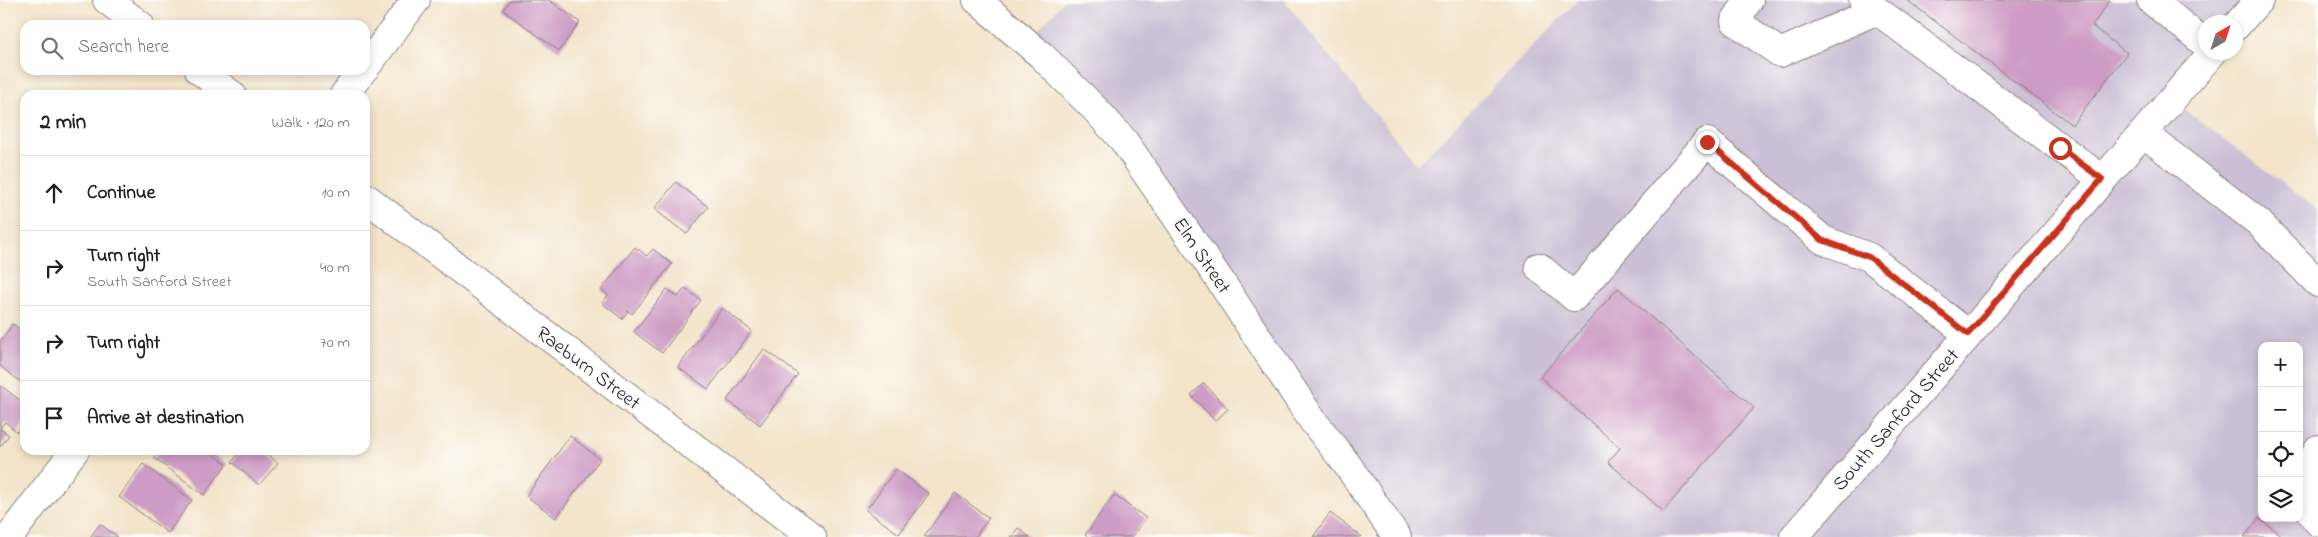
<!DOCTYPE html>
<meta charset="utf-8">
<style>
body{margin:0;font-family:"Indie Flower",sans-serif;background:#f6f6f6;color:#202124}
.controls{position:absolute;right:15px;bottom:15px;display:grid;overflow:hidden;border-radius:10px;box-shadow:0 2px 8px #0003}
.controls button{width:45px;height:45px;display:grid;place-items:center;padding:0;border:0;border-bottom:1px solid #e0e0e0;background:#fff;color:#202124;font:25px sans-serif}
.compass{position:absolute;left:2198px;top:15px;width:45px;height:45px;border-radius:50%;background:#fff;box-shadow:0 2px 8px #0003;rotate:39deg}
.stop{position:absolute;width:15px;height:15px;margin:-11px;border:4px solid #c8321e;border-radius:50%;background:#fff}
.stop.end{background:#c8321e;border-color:#fff;box-shadow:0 1px 5px #0008}
.list{margin:0;padding:0;list-style:none}
h2{display:flex;justify-content:space-between;align-items:center;height:65px;margin:0;padding:0 20px;font-size:21px}
h2 small{font-size:16px;font-weight:400;color:#757577}
.list li{display:grid;grid-template-columns:32px 1fr auto;gap:15px;align-items:center;box-sizing:border-box;height:75px;padding:0 20px;border-top:1px solid #e0e0e0}
.list b{display:block;font-size:19px;white-space:nowrap}
.list p{margin:0;font-size:16px;white-space:nowrap;color:#757577}
.list em{font-size:16px;font-style:normal;color:#757577}
.icon{flex:none;width:28px;height:28px;fill:none;stroke:currentColor;stroke-width:2;stroke-linecap:round;stroke-linejoin:round}
.map{position:relative;flex:none;width:2318px;height:537px;overflow:hidden}
.search{position:absolute;background:#fff;box-shadow:0 2px 8px #0003;left:20px;top:20px;width:350px;height:55px;display:flex;align-items:center;gap:12px;box-sizing:border-box;padding:0 18px;border-radius:15px;color:#757577;font-size:19px}
.panel{position:absolute;background:#fff;box-shadow:0 2px 8px #0003;left:20px;top:90px;width:350px;height:365px;border-radius:15px}
.map>svg:first-child{display:block}
</style>
<div class="map">
<svg width="2318" height="537" viewBox="0 0 2318 537">
<rect width="100%" height="100%" fill="#fdfcf7"/>
<filter id="ink" filterUnits="userSpaceOnUse"><feTurbulence type="fractalNoise" baseFrequency=".02" numOctaves="2"/><feDisplacementMap in="SourceGraphic" scale="10" xChannelSelector="R" yChannelSelector="G"/><feConvolveMatrix kernelMatrix="1 2 1 2 8 2 1 2 1" color-interpolation-filters="sRGB"/></filter>
<filter id="wash" filterUnits="userSpaceOnUse"><feTurbulence type="fractalNoise" baseFrequency=".0096" numOctaves="4" result="noise"/><feDisplacementMap in="SourceGraphic" scale="20" xChannelSelector="R" yChannelSelector="G"/><feGaussianBlur stdDeviation="1.12" result="paint"/><feColorMatrix in="noise" values="0 0 0 0 0 0 0 0 0 0 0 0 0 0 0 0 0 1.4 0 .05"/><feComposite in="paint" operator="in"/></filter>
<g filter="url(#wash)">
<rect width="100%" height="100%" fill="#f3e4ca"/>
<path fill="#cbbfd5" fill-rule="evenodd" d="M1065,0H1284L1417,165L1578,0H2261L2236,22H2206V52L2177,104L2318,210V537H1394L1127,150L1022,48ZM2262,346H2299V518H2262Z"/>
<g id="blocks">
<path fill="#cd9bc5" d="M510,0H549L580,22L559,51L503,10Z
M1907,0H2110L2092,26L2127,53L2072,125Z
M676,182L708,207L687,234L654,209Z
M635,247L647,256L653,249L672,264L632,314L628,311L622,319L602,303L608,295L601,290Z
M685,288L701,300L662,353L634,332L667,289L678,297Z
M1618,288L1754,408L1663,511L1608,462L1620,448L1540,377Z
M722,308L752,331L708,389L678,367Z
M13,324L25,333V385L0,366V341Z
M764,349L798,374L760,425L727,400Z
M1204,383L1228,409L1215,421L1191,395Z
M0,385L25,404V421L17,432L5,422L0,429Z
M0,429L9,435L0,447Z
M570,436L600,459L556,518L526,496Z
M159,450H207L227,464L204,495L154,458Z
M241,450H262L278,463L259,485L232,462Z
M143,464L192,500L168,533L119,497Z
M896,469L929,494L899,534L866,510Z
M955,493L989,518L975,537H926L924,536Z
M1114,495L1146,518L1132,537H1088L1085,535Z
M1330,513L1361,536L1360,537H1313Z
M2259,518L2283,537H2244Z
M100,524L118,537H90Z
M1018,528L1030,537H1011Z"/>
</g>
</g>
<g filter="url(#ink)">
<use href="#blocks" fill-opacity="0" stroke="#8a8382" stroke-width="1"/>
<g fill="none" stroke-linecap="round" stroke-linejoin="round">
<defs>
<path id="minor" d="M107,0L140,25
M977,0L1041,55L1096,110L1124,141L1219,279L1313,421L1346,463L1397,537
M1749,0L1735,21L1780,53L1875,11
M1863,0L2102,179
M2151,0L2206,44
M2236,26L2259,0
M365,68L416,0
M199,70L232,95
M344,95L363,70
M2143,133L2258,222L2318,283
M365,197L812,537
M1539,267L1574,297L1707,142L1823,240L1869,257L1968,334
M2318,449L2303,478L2310,511L2318,522
M9,537L75,450
M1794,537L2213,52"/>
</defs>
<use href="#minor" stroke="#8a8382" stroke-width="30"/>
<use href="#minor" stroke="#fff" stroke-width="28"/>
</g>
</g>
<g fill="none" stroke-linecap="round" stroke-linejoin="round" filter="url(#ink)">
<path stroke="#c8321e" stroke-width="6" d="M1707,142L1822,240L1869,257L1968,334L2102,179L2060,148"/>
</g>
<g text-anchor="middle" stroke-width="4.5" stroke-linejoin="round" paint-order="stroke">
<g font-size="20" fill="#22223b" stroke="#fdfcf7">
<text transform="translate(1203 255) rotate(56)" y="7">Elm Street</text>
<text transform="translate(589 367) rotate(37)" y="7">Raeburn Street</text>
<text transform="translate(1895 419) rotate(-49)" y="7">South Sanford Street</text>
</g>
</g>
</svg>
<div class="controls">
<button>+</button>
<button>−</button>
<button><svg class="icon" aria-label="locate" viewBox="0 0 24 24"><circle cx="12" cy="12" r="6"/><path d="M12 2v4M12 18v4M2 12h4M18 12h4"/></svg></button>
<button><svg class="icon" aria-label="layers" viewBox="0 0 24 24"><path d="M12 4l9 5-9 5-9-5zM3 14l9 5 9-5"/></svg></button>
</div>
<svg class="compass" viewBox="-18 -18 36 36"><path d="M0-13l5 13h-10z" fill="#e53935"/><path d="M0 13l5-13h-10z" fill="#757577"/></svg>
<div class="stop" style="left:2060px;top:148px"></div>
<div class="stop end" style="left:1707px;top:142px"></div>
<div class="search"><svg class="icon" aria-label="search" viewBox="0 0 24 24"><circle cx="10" cy="10" r="6"/><path d="M15 15l6 6"/></svg>Search here</div>
<section class="panel">
<h2>2 min<small>Walk · 120 m</small></h2>
<ul class="list">
<li><svg class="icon" aria-label="ahead" viewBox="0 0 24 24"><path d="M12 20V5M6 11l6-6 6 6"/></svg><div><b>Continue</b></div><em>10 m</em></li>
<li><svg class="icon" aria-label="right" viewBox="0 0 24 24"><path d="M7 20v-9h11M14 6l5 5-5 5"/></svg><div><b>Turn right</b><p>South Sanford Street</p></div><em>40 m</em></li>
<li><svg class="icon" aria-label="right" viewBox="0 0 24 24"><path d="M7 20v-9h11M14 6l5 5-5 5"/></svg><div><b>Turn right</b></div><em>70 m</em></li>
<li><svg class="icon" aria-label="arrive" viewBox="0 0 24 24"><path d="M6 21V4h12l-3 4 3 4H6"/></svg><div><b>Arrive at destination</b></div></li>
</ul>
</section>
</div>
